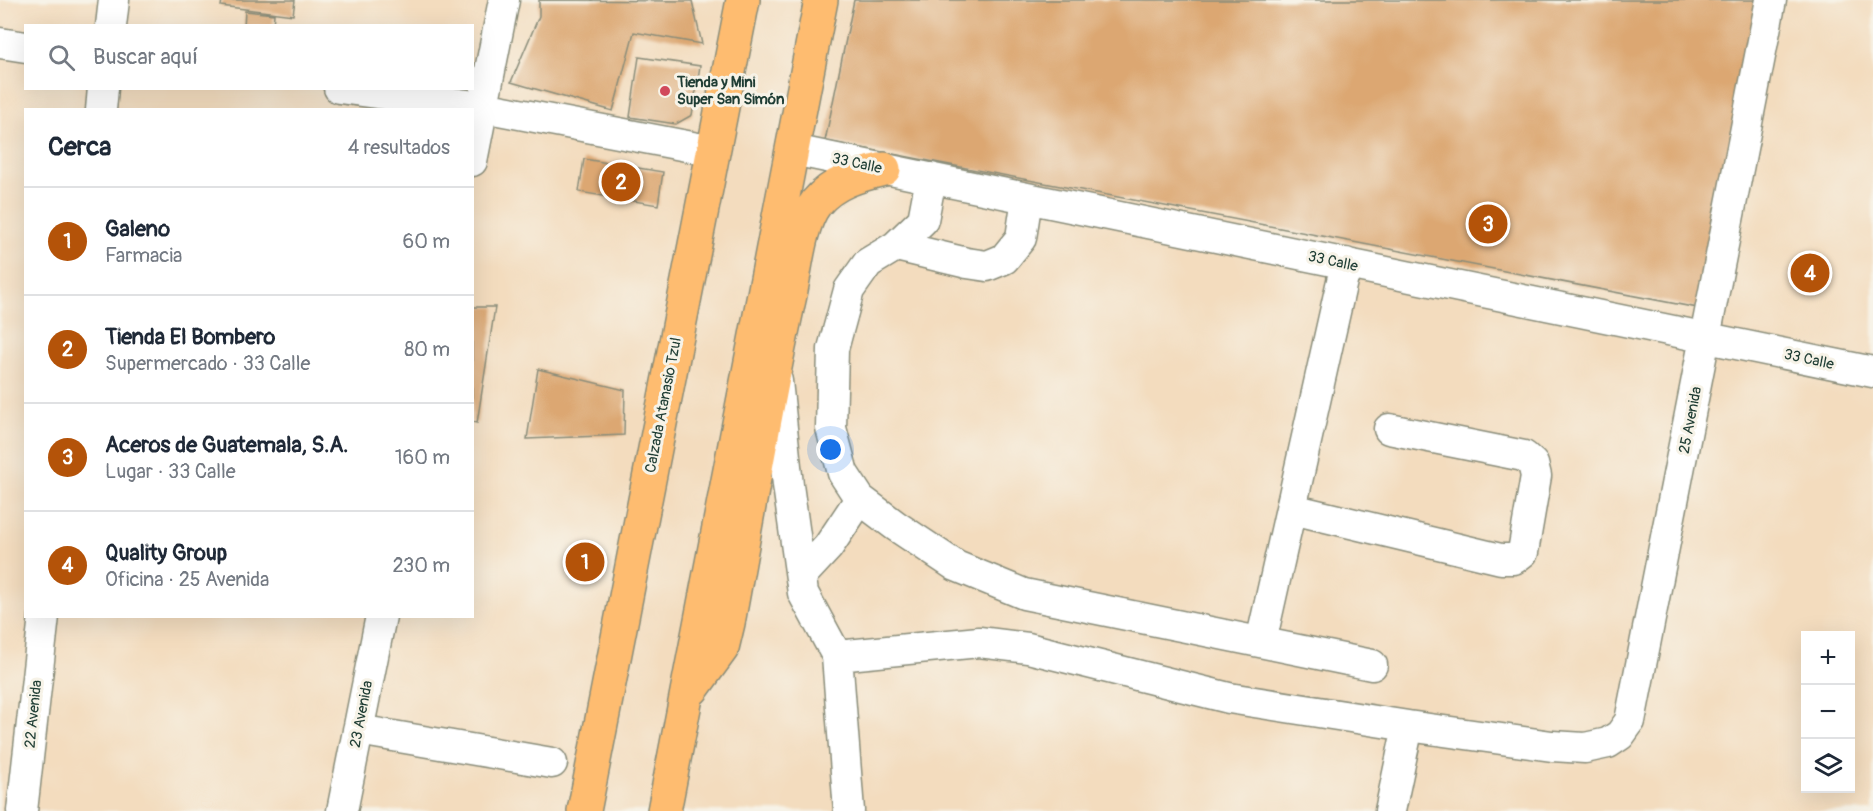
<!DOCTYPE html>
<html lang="es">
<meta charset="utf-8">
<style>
body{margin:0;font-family:Pangolin,sans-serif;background:#f6f6f7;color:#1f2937}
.controls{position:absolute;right:18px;bottom:18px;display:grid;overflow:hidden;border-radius:0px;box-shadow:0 6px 24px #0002}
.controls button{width:54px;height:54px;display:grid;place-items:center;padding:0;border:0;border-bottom:2px solid #e0e1e3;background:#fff;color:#1f2937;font:30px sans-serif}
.you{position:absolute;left:831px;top:450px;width:21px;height:21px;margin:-15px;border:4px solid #fff;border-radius:50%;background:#1a73e8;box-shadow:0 0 0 9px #1a73e833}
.badge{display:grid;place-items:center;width:39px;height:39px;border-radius:50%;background:#b45309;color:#fff;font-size:20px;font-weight:700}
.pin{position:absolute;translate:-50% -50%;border:3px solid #fff;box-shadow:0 2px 6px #0006}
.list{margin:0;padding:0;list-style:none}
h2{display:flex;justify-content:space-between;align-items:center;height:78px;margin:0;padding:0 24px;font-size:26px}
h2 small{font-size:20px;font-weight:400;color:#747a83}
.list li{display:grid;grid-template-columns:39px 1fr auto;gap:18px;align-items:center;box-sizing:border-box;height:108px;padding:0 24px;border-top:2px solid #e0e1e3}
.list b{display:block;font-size:22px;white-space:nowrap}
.list p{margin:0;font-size:20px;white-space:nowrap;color:#747a83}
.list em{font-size:20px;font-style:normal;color:#747a83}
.icon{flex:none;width:33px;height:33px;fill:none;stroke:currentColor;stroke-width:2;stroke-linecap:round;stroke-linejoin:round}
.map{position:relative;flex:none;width:1873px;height:811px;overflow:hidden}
.search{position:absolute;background:#fff;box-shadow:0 6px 24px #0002;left:24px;top:24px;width:450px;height:66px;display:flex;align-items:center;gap:15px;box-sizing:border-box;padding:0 21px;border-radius:0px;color:#747a83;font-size:22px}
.panel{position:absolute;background:#fff;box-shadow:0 6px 24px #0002;left:24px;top:108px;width:450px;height:510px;border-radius:0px}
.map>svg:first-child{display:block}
</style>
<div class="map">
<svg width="1873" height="811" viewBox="0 0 1873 811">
<rect width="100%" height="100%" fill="#f7f3e8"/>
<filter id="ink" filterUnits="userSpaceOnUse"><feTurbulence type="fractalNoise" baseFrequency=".0167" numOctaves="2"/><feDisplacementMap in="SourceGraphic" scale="12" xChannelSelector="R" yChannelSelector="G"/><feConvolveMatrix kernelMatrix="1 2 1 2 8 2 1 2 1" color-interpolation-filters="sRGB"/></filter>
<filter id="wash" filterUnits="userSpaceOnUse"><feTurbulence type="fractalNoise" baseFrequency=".008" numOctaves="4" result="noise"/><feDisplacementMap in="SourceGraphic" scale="24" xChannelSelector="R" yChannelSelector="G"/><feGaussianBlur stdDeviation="1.35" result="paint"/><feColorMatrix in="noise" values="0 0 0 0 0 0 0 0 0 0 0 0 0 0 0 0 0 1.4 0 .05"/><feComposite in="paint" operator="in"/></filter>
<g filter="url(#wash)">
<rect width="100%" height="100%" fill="#f3dcbe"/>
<g id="blocks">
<path fill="#dca772" d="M222,0H295L293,15L221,6Z
M539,0L692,1L702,44L634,32L613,111L511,82L539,16Z
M854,0H1759L1698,308L825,141Z
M245,11L274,14L273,26H244Z
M639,57L700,66L692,115L676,124L630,117Z
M584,159L663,172L658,205L579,192Z
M472,307H495L477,423L472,422Z
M538,369L625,390L624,435L527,439Z"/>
</g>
</g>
<g filter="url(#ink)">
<use href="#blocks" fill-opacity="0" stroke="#898c79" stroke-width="1.5"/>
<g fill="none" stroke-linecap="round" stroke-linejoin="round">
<defs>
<path id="minor" d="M111,26L114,0
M0,43L26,47
M339,88L483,107L713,151
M101,110L103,88
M793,150L1873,372
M472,161L504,0
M931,178L923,220L896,246L868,263L849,290L833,349L831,428L843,473L860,499L896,526L956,566L1024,594L1372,665
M896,246L967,263L987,266L1004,259L1021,238L1027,198
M777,381L788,485L803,593L837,656L849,811
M1292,509L1501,559H1514L1523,552L1536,476L1533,464L1524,456L1389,429
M801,576L828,547L860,499
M1261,642L1346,263
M837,656L979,642L1028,648L1229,698L1408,726L1390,811
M1408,726L1552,746L1585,748L1608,743L1620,735L1630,721L1771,0
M358,730L552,763
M22,811L44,616
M342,811L381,616"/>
<path id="major" d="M692,689L722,648L728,623C748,514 766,404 790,295C796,268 799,225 816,203C833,182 859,175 884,169
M584,811L743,0
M664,811L821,0"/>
</defs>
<use href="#minor" stroke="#898c79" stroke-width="33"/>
<use href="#major" stroke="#898c79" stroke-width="36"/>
<use href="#minor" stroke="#fff" stroke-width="30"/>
<use href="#major" stroke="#febc70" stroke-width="33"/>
</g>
</g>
<circle fill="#d1495b" stroke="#f7f3e8" stroke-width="2" cx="665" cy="91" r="6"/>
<g text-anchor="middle" stroke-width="6" stroke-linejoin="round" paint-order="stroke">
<g font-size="15" font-weight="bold" fill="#1f3d34" stroke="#f7f3e8" text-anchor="start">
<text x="677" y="87">Tienda y Mini<tspan x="677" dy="17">Super San Simón</tspan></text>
</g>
<g font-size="15" fill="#1f3d34" stroke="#f7f3e8">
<text transform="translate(857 163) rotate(12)" y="5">33 Calle</text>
<text transform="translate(1333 261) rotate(12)" y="5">33 Calle</text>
<text transform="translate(1809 359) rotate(12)" y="5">33 Calle</text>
<text transform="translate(663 405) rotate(-79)" y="5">Calzada Atanasio Tzul</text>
<text transform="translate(1690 420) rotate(-79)" y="5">25 Avenida</text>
<text transform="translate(33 714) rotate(-84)" y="5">22 Avenida</text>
<text transform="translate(361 714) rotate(-79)" y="5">23 Avenida</text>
</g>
</g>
</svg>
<div class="controls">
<button>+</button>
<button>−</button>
<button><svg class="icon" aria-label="layers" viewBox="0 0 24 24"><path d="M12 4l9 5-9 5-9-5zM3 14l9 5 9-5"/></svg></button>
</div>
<div class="you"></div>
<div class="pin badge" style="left:585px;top:562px">1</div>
<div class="pin badge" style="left:621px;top:182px">2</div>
<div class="pin badge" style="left:1488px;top:224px">3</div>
<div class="pin badge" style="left:1810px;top:273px">4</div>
<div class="search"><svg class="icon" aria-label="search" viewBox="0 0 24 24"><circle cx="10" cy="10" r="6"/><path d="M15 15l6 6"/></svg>Buscar aquí</div>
<section class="panel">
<h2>Cerca<small>4 resultados</small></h2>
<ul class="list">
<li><span class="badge">1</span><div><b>Galeno</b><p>Farmacia</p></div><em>60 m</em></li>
<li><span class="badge">2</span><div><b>Tienda El Bombero</b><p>Supermercado · 33 Calle</p></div><em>80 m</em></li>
<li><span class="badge">3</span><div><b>Aceros de Guatemala, S.A.</b><p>Lugar · 33 Calle</p></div><em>160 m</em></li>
<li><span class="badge">4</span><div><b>Quality Group</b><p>Oficina · 25 Avenida</p></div><em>230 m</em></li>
</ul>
</section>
</div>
